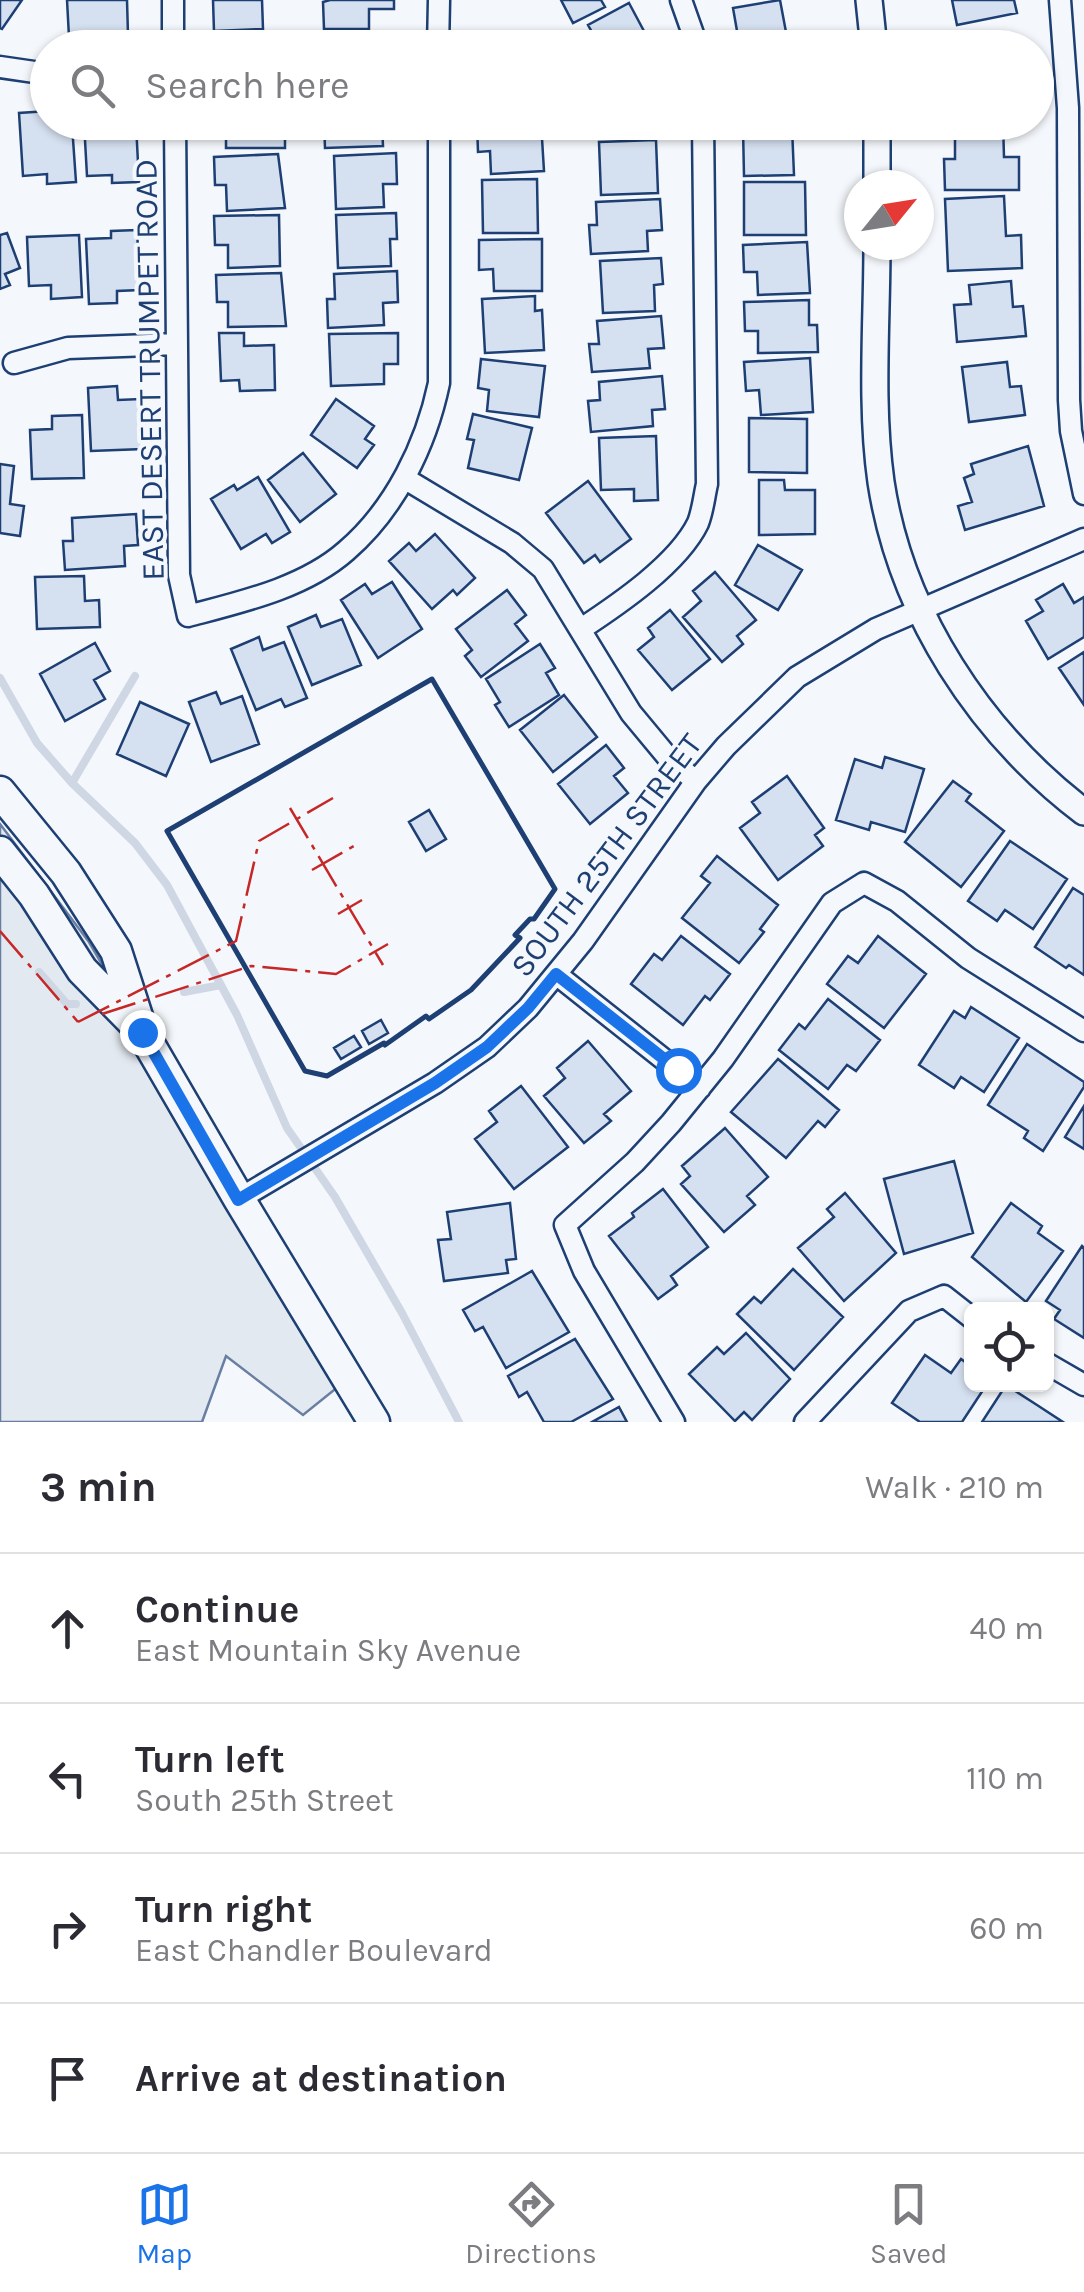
<!DOCTYPE html>
<meta charset="utf-8">
<style>
body{margin:0;font-family:Karla,sans-serif;background:#f2f2f3;color:#2b2b33}
.controls{position:absolute;right:30px;bottom:30px;display:grid;overflow:hidden;border-radius:15px;box-shadow:0 2px 8px #0004}
.controls button{width:90px;height:90px;display:grid;place-items:center;padding:0;border:0;border-bottom:2px solid #e1e1e2;background:#fff;color:#2b2b33;font:50px sans-serif}
.compass{position:absolute;left:844px;top:170px;width:90px;height:90px;border-radius:50%;background:#fff;box-shadow:0 2px 8px #0004;rotate:60deg}
.stop{position:absolute;width:30px;height:30px;margin:-22px;border:8px solid #1a73e8;border-radius:50%;background:#fff}
.stop.end{background:#1a73e8;border-color:#fff;box-shadow:0 2px 10px #0008}
.list{margin:0;padding:0;list-style:none}
h2{display:flex;justify-content:space-between;align-items:center;height:130px;margin:0;padding:0 40px;font-size:42px}
h2 small{font-size:32px;font-weight:400;color:#7c7c81}
.list li{display:grid;grid-template-columns:65px 1fr auto;gap:30px;align-items:center;box-sizing:border-box;height:150px;padding:0 40px;border-top:2px solid #e1e1e2}
.list b{display:block;font-size:38px;white-space:nowrap}
.list p{margin:0;font-size:32px;white-space:nowrap;color:#7c7c81}
.list em{font-size:32px;font-style:normal;color:#7c7c81}
.icon{flex:none;width:55px;height:55px;fill:none;stroke:currentColor;stroke-width:2;stroke-linecap:round;stroke-linejoin:round}
.map{position:relative;flex:none;width:1084px;height:1422px;overflow:hidden}
.search{position:absolute;background:#fff;box-shadow:0 2px 8px #0004;left:30px;right:30px;top:30px;height:110px;display:flex;align-items:center;gap:25px;box-sizing:border-box;padding:0 35px;border-radius:55px;color:#7c7c81;font-size:38px}
.sheet{height:730px;background:#fff}
nav{display:flex;justify-content:space-around;align-items:center;box-sizing:border-box;height:140px;border-top:2px solid #e1e1e2;background:#fff;font-size:28px;color:#7c7c81}
nav a{display:grid;justify-items:center;gap:5px}
nav .on{color:#1a73e8}
.map>svg:first-child{display:block}
</style>
<div class="map">
<svg width="1084" height="1422" viewBox="0 0 1084 1422">
<rect width="100%" height="100%" fill="#f4f7fb"/>
<path fill="#e3e9f0" stroke="#687fa3" stroke-width="2.5" d="M0,824L89,942L239,1199L349,1378L303,1415L226,1356L202,1422H0Z"/>
<g fill="none" stroke-linecap="round" stroke-linejoin="round">
<path stroke="#cfd7e4" stroke-width="8" d="M0,678L37,743L72,783L135,843L167,885L237,1015L287,1128L335,1197L402,1313L459,1422
M72,783L135,676
M39,972L67,1004H76
M184,992L221,985"/>
</g>
<path fill="#d5e0f0" stroke="#1d3f73" stroke-width="2.5" d="M0,0H22L2,29L0,28Z
M67,0H127L128,35L69,37Z
M213,0H262L263,29L214,31Z
M330,0H394V9H369V29H324L323,2Z
M561,0H601L605,7L573,23Z
M780,0L789,48H740L733,8Z
M952,0H1014L1017,13L957,25Z
M629,3L653,48H601L588,25Z
M394,35V48H331L330,38Z
M279,36L280,48H213V39Z
M954,36H1003V48H953Z
M503,40L504,48H478L477,42Z
M48,111L51,126L72,125L76,182L47,184V174L23,176L19,113Z
M84,122L136,124L139,182L112,183V175L87,176Z
M213,122H285V148H226V128H213Z
M324,122H396V125H382L383,146L325,148Z
M541,122L544,171L491,174L490,151L478,152L477,123Z
M593,122H647V133L593,135Z
M955,122H1003L1004,157H1019V190H945L944,159H955Z
M792,127L794,175L744,176L743,128Z
M656,140L658,193L601,195L599,142Z
M396,153L397,184H383L384,207L336,209L334,156Z
M278,154L285,208L227,211L226,185H215L214,157Z
M537,179L538,233H483L482,180Z
M744,182H805L806,235H744Z
M1004,196L1006,236L1021,235L1022,268L948,271L945,199Z
M660,199L662,230L647,231L648,251L591,254L589,225H597L596,202Z
M396,213L397,239H390L391,266L338,268L336,215Z
M279,215L280,266L228,268V245H215L214,216Z
M137,230L140,290L117,291V303L89,304L86,239L111,238V231Z
M7,233L20,268L5,274L10,285L0,289V235Z
M79,235L82,297L51,299V285L29,286L27,237Z
M542,239V291H494L493,269L479,270V240Z
M807,242L810,293L758,295L757,272H744L743,245Z
M661,258L663,284L654,285L655,311L603,313L600,261Z
M397,271L398,302L383,303L384,325L328,328L327,299H335L334,274Z
M281,273L286,326L228,327V302H217L216,275Z
M1011,281L1013,307L1023,306L1026,336L957,342L954,305L971,304L969,285Z
M535,296V311L542,310L544,350L485,353L482,299Z
M809,300V325H817L818,352L758,353V331H745L744,302Z
M661,316L664,348L648,349L650,368L592,372L589,344H599L597,321Z
M219,333H244V346L274,345L275,390L240,391L239,380L221,381Z
M398,333V364H384V384L331,386L329,334Z
M810,358L813,412L761,415L759,390L746,391L744,362Z
M481,359L545,366L539,417L487,411L489,390L478,388Z
M1007,362L1010,387L1021,386L1025,415L969,422L962,367Z
M662,376L665,409L652,410L653,426L591,432L588,401L600,400L599,382Z
M117,386L118,400L141,399L143,449L91,451L88,388Z
M336,399L374,426L365,439L374,445L357,468L311,435Z
M473,414L532,428L519,480L468,468L474,440L467,439Z
M82,415L84,478L32,479L30,430L52,429V416Z
M749,418L807,419V473L749,472Z
M656,436L658,500L634,501V489L601,490L599,438Z
M1028,446L1044,506L965,530L958,506L972,502L964,478L974,474L971,464Z
M303,453L336,494L300,522L268,480Z
M0,464L14,466L10,504L24,506L20,536L0,533Z
M258,477L290,532L272,543L266,534L241,549L211,499L234,485L237,490Z
M759,480H784L785,490H815V534L759,535Z
M588,481L631,539L600,562L595,555L584,563L546,513Z
M136,514L138,545L124,546L125,566L65,570L63,541H73L72,518Z
M435,534L475,578L457,595L453,590L432,609L389,561L409,543L416,551Z
M758,545L802,570L778,610L735,585Z
M715,572L756,620L737,636L743,644L722,662L683,617L701,601L693,591Z
M84,576L85,601L99,600L100,627L37,629L35,577Z
M392,582L422,629L378,658L341,600L365,584L372,594Z
M1063,584L1074,603L1084,597V637L1048,659L1026,621L1043,611L1036,600Z
M507,590L526,615L515,624L528,641L481,677L465,656L472,650L456,629Z
M670,610L710,659L672,690L638,650L654,637L648,628Z
M316,615L321,627L342,619L361,665L312,685L288,627Z
M259,637L263,650L284,642L307,698L285,707L281,699L256,710L231,649Z
M95,643L110,671L94,680L105,699L65,721L40,674Z
M540,644L555,668L546,673L559,695L509,727L495,705L500,702L486,679Z
M1084,652V705L1059,668Z
M216,692L221,704L242,696L259,744L211,762L189,702Z
M564,695L597,737L553,772L520,730Z
M140,702L189,724L166,776L117,754Z
M606,745L624,768L614,776L628,793L590,824L558,784Z
M885,757L924,769L905,832L871,822L869,830L836,820L855,759L882,768Z
M787,776L824,828L815,835L823,846L778,880L740,828L760,813L752,802Z
M953,781L971,794L966,801L1004,831L961,887L905,842Z
M429,810L446,839L426,851L409,822Z
M1010,841L1067,879L1033,929L1005,910L997,921L968,901Z
M717,856L778,905L760,929L764,932L739,963L682,918L710,883L701,876Z
M1073,888L1084,895V975L1069,965L1066,968L1035,947Z
M681,936L730,974L710,1000L705,996L683,1025L631,984L654,954L662,960Z
M878,936L926,974L884,1028L827,984L848,956L858,963Z
M828,999L880,1040L856,1071L847,1065L828,1089L779,1050L799,1024L805,1029Z
M971,1007L1019,1038L984,1092L961,1077L954,1088L919,1065L954,1011L965,1018Z
M381,1020L388,1033L369,1044L362,1031Z
M354,1036L361,1047L341,1059L334,1048Z
M588,1041L631,1091L604,1114L611,1121L584,1143L544,1096L565,1078L557,1068Z
M1027,1044L1084,1082V1087L1043,1151L1024,1138L1028,1131L988,1105Z
M778,1059L839,1110L825,1127L818,1121L786,1158L731,1112Z
M521,1086L568,1147L514,1189L475,1139L497,1122L489,1111Z
M1084,1106V1149L1065,1137Z
M725,1128L768,1177L747,1196L755,1205L724,1232L681,1184L690,1176L682,1166Z
M954,1161L973,1233L904,1254L884,1179Z
M663,1189L708,1247L671,1276L677,1285L658,1299L609,1236L634,1217L632,1213Z
M845,1193L896,1253L844,1301L798,1248L834,1217L827,1209Z
M510,1203L516,1259L506,1260L508,1273L444,1281L438,1240L451,1239L447,1212Z
M1011,1203L1042,1226L1038,1233L1063,1251L1026,1302L972,1257Z
M1082,1246L1084,1248V1338L1054,1319L1060,1310L1046,1301Z
M793,1269L843,1317L794,1370L737,1314L754,1297L761,1303Z
M532,1271L569,1332L506,1368L483,1327L475,1331L463,1310Z
M746,1333L790,1379L752,1420L744,1412L735,1421L689,1374L717,1347L724,1354Z
M575,1339L613,1399L571,1422H544L527,1392L519,1397L508,1376Z
M925,1355L951,1373L961,1359L972,1367V1384H987L962,1422H920L892,1403Z
M1006,1385L1037,1405L1063,1422H982Z
M619,1407L627,1422H592Z"/>
<g fill="none" stroke-linecap="round" stroke-linejoin="round">
<defs>
<path id="minor" d="M173,0V48
M681,0L698,48
M1060,0L1068,108L1069,400L1071,431L1084,494
M438,48L439,0
M0,67L48,74
M175,122L179,575L188,616C241,602 304,588 346,551C395,509 426,445 439,383V122
M14,363L68,348L177,344
M404,478L512,543L543,569L631,713L670,760L696,781
M581,629C619,604 678,564 698,523C703,510 704,497 707,484L703,122
M556,974L700,1088
M239,1199L435,1083L487,1047L528,1008L583,941L696,781L726,746L797,677L876,629L1084,539
M1046,1363L1084,1385
M674,1422L584,1271L565,1225L635,1162L671,1123L723,1059L832,903L864,883L897,901L968,958L1084,1031
M805,1422L909,1311L944,1296L972,1318"/>
<path id="tertiary" d="M869,0L874,48
M877,185V122
M877,245C877,323 870,404 881,482C901,613 980,733 1084,812"/>
<path id="secondary" d="M0,792L66,873L116,951L142,1032L239,1199L374,1422
M0,852L34,895L82,970L137,1026"/>
</defs>
<use href="#minor" stroke="#1d3f73" stroke-width="25"/>
<use href="#tertiary" stroke="#1d3f73" stroke-width="30"/>
<use href="#secondary" stroke="#1d3f73" stroke-width="35"/>
<use href="#minor" stroke="#f4f7fb" stroke-width="20"/>
<use href="#tertiary" stroke="#f4f7fb" stroke-width="25"/>
<use href="#secondary" stroke="#f4f7fb" stroke-width="30"/>
<path stroke="#1d3f73" stroke-width="5" d="M432,679L555,889L534,919H530L515,935L520,938L471,990L429,1019L426,1016L385,1045L384,1043L327,1076L305,1071L167,831Z"/>
<path stroke="#c62828" stroke-width="2.5" stroke-dasharray="35 8 5 8" stroke-linecap="butt" d="M290,808L383,965
M312,870L359,843
M338,914L362,900
M0,931L78,1022
M102,1014L251,966L336,974L388,944
M78,1022L236,941L259,841L333,798"/>
</g>
<g fill="none" stroke-linecap="round" stroke-linejoin="round">
<path stroke="#1a73e8" stroke-width="12" d="M142,1032L238,1200L435,1083L487,1047L528,1008L556,974L678,1070"/>
</g>
<g text-anchor="middle" stroke-width="8" stroke-linejoin="round" paint-order="stroke">
<g font-size="32" fill="#1d3f73" stroke="#f4f7fb">
<text transform="translate(149 370) rotate(-91)" y="11">EAST DESERT TRUMPET ROAD</text>
<text transform="translate(606 855) rotate(-53)" y="11">SOUTH 25TH STREET</text>
</g>
</g>
</svg>
<div class="controls">
<button><svg class="icon" aria-label="locate" viewBox="0 0 24 24"><circle cx="12" cy="12" r="6"/><path d="M12 2v4M12 18v4M2 12h4M18 12h4"/></svg></button>
</div>
<svg class="compass" viewBox="-18 -18 36 36"><path d="M0-13l5 13h-10z" fill="#e53935"/><path d="M0 13l5-13h-10z" fill="#7c7c81"/></svg>
<div class="stop" style="left:678px;top:1070px"></div>
<div class="stop end" style="left:142px;top:1032px"></div>
<div class="search"><svg class="icon" aria-label="search" viewBox="0 0 24 24"><circle cx="10" cy="10" r="6"/><path d="M15 15l6 6"/></svg>Search here</div>
</div>
<section class="sheet">
<h2>3 min<small>Walk · 210 m</small></h2>
<ul class="list">
<li><svg class="icon" aria-label="ahead" viewBox="0 0 24 24"><path d="M12 20V5M6 11l6-6 6 6"/></svg><div><b>Continue</b><p>East Mountain Sky Avenue</p></div><em>40 m</em></li>
<li><svg class="icon" aria-label="left" viewBox="0 0 24 24"><path d="M17 20v-9H6M10 6l-5 5 5 5"/></svg><div><b>Turn left</b><p>South 25th Street</p></div><em>110 m</em></li>
<li><svg class="icon" aria-label="right" viewBox="0 0 24 24"><path d="M7 20v-9h11M14 6l5 5-5 5"/></svg><div><b>Turn right</b><p>East Chandler Boulevard</p></div><em>60 m</em></li>
<li><svg class="icon" aria-label="arrive" viewBox="0 0 24 24"><path d="M6 21V4h12l-3 4 3 4H6"/></svg><div><b>Arrive at destination</b></div></li>
</ul>
</section>
<nav>
<a class="on"><svg class="icon" aria-label="map" viewBox="0 0 24 24"><path d="M3 6l6-2 6 2 6-2v14l-6 2-6-2-6 2zM9 4v14M15 6v14"/></svg>Map</a>
<a><svg class="icon" aria-label="directions" viewBox="0 0 24 24"><path d="M12 3l9 9-9 9-9-9zM9 14v-3h6M13 9l2 2-2 2"/></svg>Directions</a>
<a><svg class="icon" aria-label="saved" viewBox="0 0 24 24"><path d="M7 4h10v16l-5-4-5 4z"/></svg>Saved</a>
</nav>
